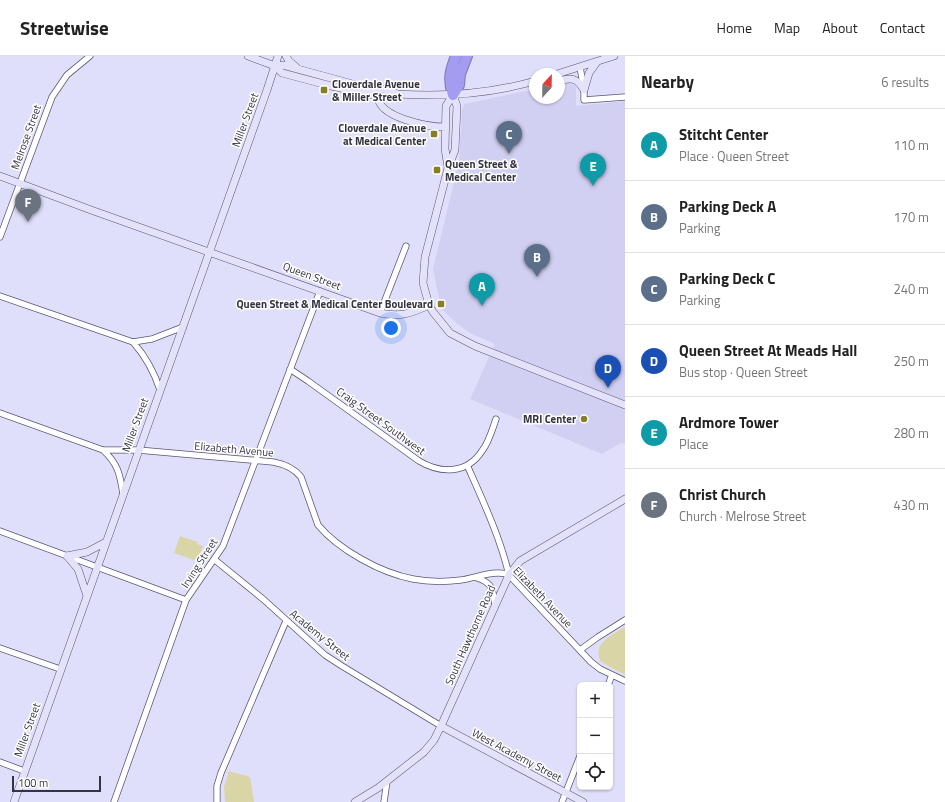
<!DOCTYPE html>
<meta charset="utf-8">
<style>
body{margin:0;font-family:"Titillium Web",sans-serif;background:#f2f2f2;color:#222}
.controls{position:absolute;right:12px;bottom:12px;display:grid;overflow:hidden;border-radius:6px;box-shadow:0 1px 3px #0004}
.controls button{width:36px;height:36px;display:grid;place-items:center;padding:0;border:0;border-bottom:1px solid #e0e0e0;background:#fff;color:#222;font:20px sans-serif}
.compass{position:absolute;left:529px;top:12px;width:36px;height:36px;border-radius:50%;background:#fff;box-shadow:0 1px 3px #0004;rotate:22deg}
.scale{position:absolute;left:12px;bottom:10px;width:89px;box-sizing:border-box;padding-left:4px;border:2px solid #343341;border-top:0;font-size:11px;line-height:14px;white-space:nowrap;color:#343341;-webkit-text-stroke:3px #fff;paint-order:stroke}
.you{position:absolute;left:391px;top:272px;width:14px;height:14px;margin:-10px;border:3px solid #fff;border-radius:50%;background:#1a73e8;box-shadow:0 0 0 6px #1a73e833}
.badge{display:grid;place-items:center;width:26px;height:26px;border-radius:50%;background:#0f766e;color:#fff;font-size:13px;font-weight:700}
.pin{position:absolute;translate:-50% -33px;filter:drop-shadow(0 1px 2px #0008)}
.pin::after{content:'';position:absolute;top:21px;width:14px;height:12px;background:inherit;clip-path:polygon(0 0,100% 0,50% 100%)}
.list{margin:0;padding:0;list-style:none}
h2{display:flex;justify-content:space-between;align-items:center;height:52px;margin:0;padding:0 16px;font-size:17px}
h2 small{font-size:13px;font-weight:400;color:#767676}
.list li{display:grid;grid-template-columns:26px 1fr auto;gap:12px;align-items:center;box-sizing:border-box;height:72px;padding:0 16px;border-top:1px solid #e0e0e0}
.list b{display:block;font-size:15px;white-space:nowrap}
.list p{margin:0;font-size:13px;white-space:nowrap;color:#767676}
.list em{font-size:13px;font-style:normal;color:#767676}
.icon{flex:none;width:22px;height:22px;fill:none;stroke:currentColor;stroke-width:2;stroke-linecap:round;stroke-linejoin:round}
.map{position:relative;flex:none;width:625px;height:746px;overflow:hidden}
header{display:flex;align-items:center;gap:24px;box-sizing:border-box;height:56px;padding:0 20px;background:#fff;border-bottom:1px solid #e0e0e0}
header strong{font-size:19px}
nav{display:flex;gap:22px;margin-inline-start:auto;font-size:14px}
main{display:flex}
aside{flex:1;background:#fff}
.map>svg:first-child{display:block}
</style>
<header>
<strong>Streetwise</strong>
<nav><a>Home</a><a>Map</a><a>About</a><a>Contact</a></nav>
</header>
<main>
<div class="map">
<svg width="625" height="746" viewBox="0 0 625 746">
<rect width="100%" height="100%" fill="#e0dffb"/>
<path fill="#d2d0f2" d="M567,25L576,31V50L625,45V388L621,387L602,398L470,343L495,288L470,277L454,265L441,252L433,213L459,105L462,53L465,48L535,33V42H559V27Z"/>
<path fill="#dad5a7" d="M180,480L198,486L197,488L203,490L197,505L174,497Z
M625,571V619L601,606C591,588 612,579 625,571Z
M229,715L250,721L254,746H225L224,731Z"/>
<g fill="none" stroke-linecap="round" stroke-linejoin="round">
<defs>
<path id="street" d="M580,11L584,34V44L625,41
M0,181L52,41L67,19L90,0
M0,240L133,286L152,283L183,271
M380,257L406,190
M133,286C146,301 154,315 160,334
M290,313L308,325L419,405C441,418 467,418 482,395C489,386 492,374 496,363
M0,357L103,394H138L273,406C284,408 294,412 301,421L318,469C339,494 381,517 413,523C429,526 445,526 461,524C475,522 497,513 509,519L591,606L600,613L625,625
M103,394C118,408 120,418 123,438
M467,409C483,445 500,481 509,519
M0,475L186,544
M215,504L263,543L325,599L342,610L441,670
M477,522C493,527 493,534 495,549
M0,592L60,613
M580,594L598,581L625,564
M608,629L612,619
M0,706L24,715
M114,746L186,544L223,490L320,235
M217,746V730L221,717L286,565
M384,746L387,725
M562,746L580,700"/>
<path id="secondary" d="M248,0L275,10L283,9L360,30L389,34L397,38
M286,0L289,5L296,11
M275,10L282,17L331,30L378,40L388,41L397,38C444,41 489,38 535,25
M557,18L614,0
M559,25C571,21 577,22 584,34
M584,34L589,17L597,6
M453,39L457,50L455,94L448,112L425,201L423,227L429,249L433,256L450,277L475,290L625,349
M378,40C378,62 429,71 446,71
M448,111L445,93L446,50L453,39
M0,120L91,154L380,257C400,261 410,258 429,249
M67,500L78,513L87,540
M67,500L87,496L106,486
M441,670L583,746
M14,746L267,34L278,0
M355,746L378,732L424,696L434,684L441,670L509,519L520,505L625,443"/>
<path id="highway" d="M453,39L459,29L460,18L467,0
M453,39C448,24 450,15 456,0"/>
</defs>
<use href="#street" stroke="#585674" stroke-width="7"/>
<use href="#secondary" stroke="#585674" stroke-width="8"/>
<use href="#highway" stroke="#7d77b3" stroke-width="12"/>
<use href="#street" stroke="#fff" stroke-width="5.5"/>
<use href="#secondary" stroke="#e4e1fb" stroke-width="7"/>
<use href="#highway" stroke="#a49cf1" stroke-width="10"/>
</g>
<g fill="#887e25" stroke="#fff" stroke-width="1.5">
<rect x="320" y="30" width="8" height="8" rx="2"/>
<rect x="430" y="74" width="8" height="8" rx="2"/>
<rect x="433" y="110" width="8" height="8" rx="2"/>
<rect x="437" y="244" width="8" height="8" rx="2"/>
<circle cx="584" cy="363" r="4"/>
</g>
<g text-anchor="middle" stroke-width="3" stroke-linejoin="round" paint-order="stroke">
<g font-size="11" font-weight="bold" fill="#343341" stroke="#fff" text-anchor="end">
<text x="332" y="32" text-anchor="start">Cloverdale Avenue<tspan x="332" dy="13">&amp; Miller Street</tspan></text>
<text x="426" y="76">Cloverdale Avenue<tspan x="426" dy="13">at Medical Center</tspan></text>
<text x="445" y="112" text-anchor="start">Queen Street &amp;<tspan x="445" dy="13">Medical Center</tspan></text>
<text x="433" y="252">Queen Street &amp; Medical Center Boulevard</text>
<text x="576" y="367">MRI Center</text>
</g>
<g font-size="11" fill="#343341" stroke="#fff">
<text transform="translate(245 64) rotate(-70)" y="4">Miller Street</text>
<text transform="translate(26 81) rotate(-70)" y="4">Melrose Street</text>
<text transform="translate(312 220) rotate(20)" y="4">Queen Street</text>
<text transform="translate(381 365) rotate(36)" y="4">Craig Street Southwest</text>
<text transform="translate(135 369) rotate(-70)" y="4">Miller Street</text>
<text transform="translate(234 393) rotate(5)" y="4">Elizabeth Avenue</text>
<text transform="translate(199 507) rotate(-57)" y="4">Irving Street</text>
<text transform="translate(543 541) rotate(46)" y="4">Elizabeth Avenue</text>
<text transform="translate(320 579) rotate(39)" y="4">Academy Street</text>
<text transform="translate(470 579) rotate(-66)" y="4">South Hawthorne Road</text>
<text transform="translate(27 674) rotate(-70)" y="4">Miller Street</text>
<text transform="translate(517 699) rotate(28)" y="4">West Academy Street</text>
</g>
</g>
</svg>
<div class="controls">
<button>+</button>
<button>−</button>
<button><svg class="icon" aria-label="locate" viewBox="0 0 24 24"><circle cx="12" cy="12" r="6"/><path d="M12 2v4M12 18v4M2 12h4M18 12h4"/></svg></button>
</div>
<svg class="compass" viewBox="-18 -18 36 36"><path d="M0-13l5 13h-10z" fill="#e53935"/><path d="M0 13l5-13h-10z" fill="#767676"/></svg>
<div class="scale">100 m</div>
<div class="you"></div>
<div class="pin badge" style="left:482px;top:250px;background:#0f9aa8">A</div>
<div class="pin badge" style="left:537px;top:221px;background:#5c6f8a">B</div>
<div class="pin badge" style="left:509px;top:98px;background:#5c6f8a">C</div>
<div class="pin badge" style="left:608px;top:332px;background:#1a4fb4">D</div>
<div class="pin badge" style="left:593px;top:130px;background:#0f9aa8">E</div>
<div class="pin badge" style="left:28px;top:166px;background:#6b7280">F</div>
</div>
<aside>
<h2>Nearby<small>6 results</small></h2>
<ul class="list">
<li><span class="badge" style="background:#0f9aa8">A</span><div><b>Stitcht Center</b><p>Place · Queen Street</p></div><em>110 m</em></li>
<li><span class="badge" style="background:#5c6f8a">B</span><div><b>Parking Deck A</b><p>Parking</p></div><em>170 m</em></li>
<li><span class="badge" style="background:#5c6f8a">C</span><div><b>Parking Deck C</b><p>Parking</p></div><em>240 m</em></li>
<li><span class="badge" style="background:#1a4fb4">D</span><div><b>Queen Street At Meads Hall</b><p>Bus stop · Queen Street</p></div><em>250 m</em></li>
<li><span class="badge" style="background:#0f9aa8">E</span><div><b>Ardmore Tower</b><p>Place</p></div><em>280 m</em></li>
<li><span class="badge" style="background:#6b7280">F</span><div><b>Christ Church</b><p>Church · Melrose Street</p></div><em>430 m</em></li>
</ul>
</aside>
</main>
